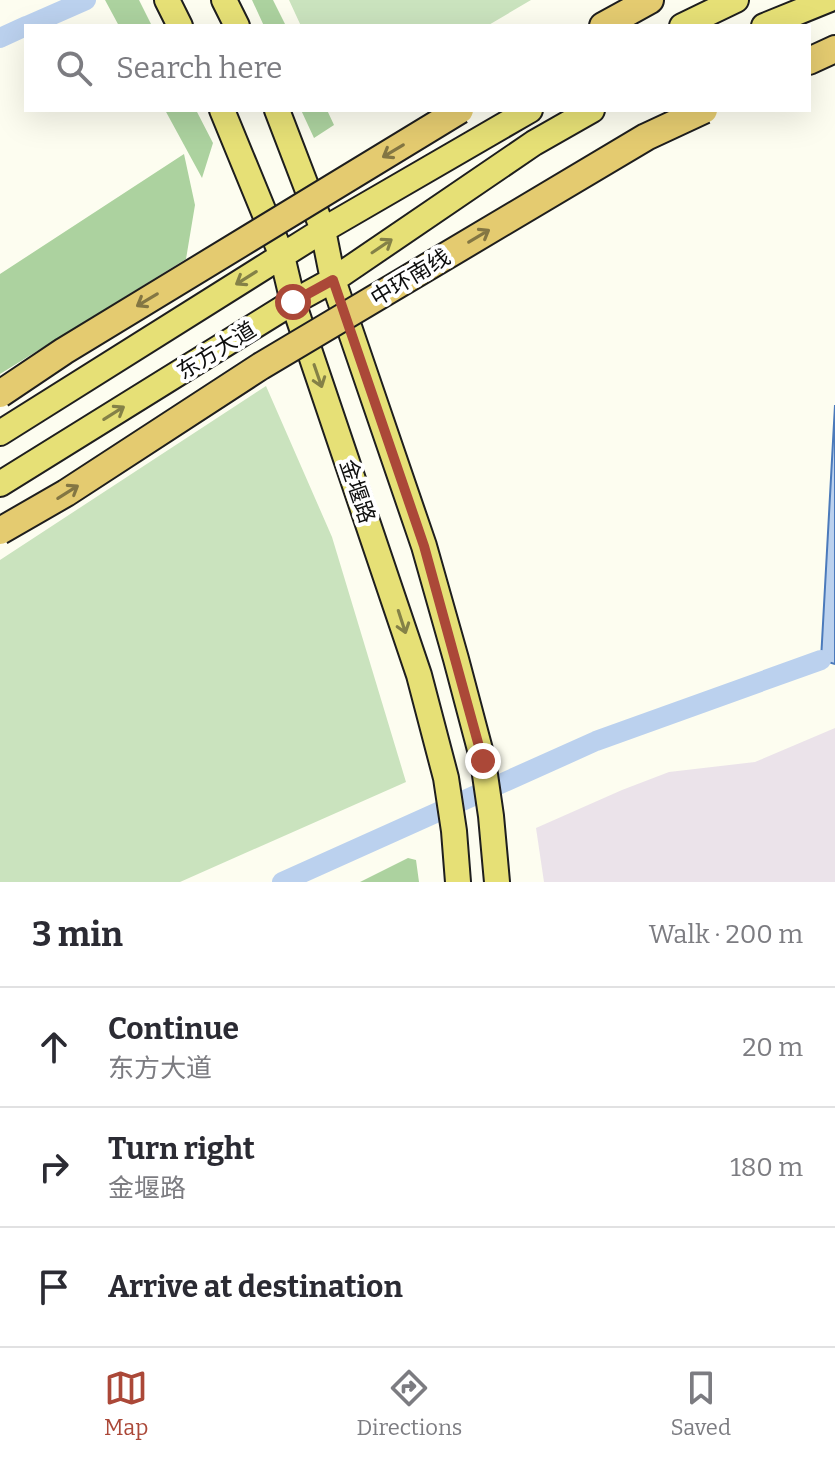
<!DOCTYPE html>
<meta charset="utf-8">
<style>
body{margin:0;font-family:Bitter,"Noto Sans SC",serif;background:#f2f2f3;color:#2b2b33}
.stop{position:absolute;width:24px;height:24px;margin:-18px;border:6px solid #ab4838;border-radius:50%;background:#fff}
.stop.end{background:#ab4838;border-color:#fff;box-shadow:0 2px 8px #0008}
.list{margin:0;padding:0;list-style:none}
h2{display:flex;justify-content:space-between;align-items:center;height:104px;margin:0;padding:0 32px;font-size:34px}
h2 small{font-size:26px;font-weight:400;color:#7c7c81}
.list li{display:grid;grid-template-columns:52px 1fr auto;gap:24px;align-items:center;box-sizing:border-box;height:120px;padding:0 32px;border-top:2px solid #e1e1e2}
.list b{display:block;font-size:30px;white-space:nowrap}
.list p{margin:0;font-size:26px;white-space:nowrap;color:#7c7c81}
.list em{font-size:26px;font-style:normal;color:#7c7c81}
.icon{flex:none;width:44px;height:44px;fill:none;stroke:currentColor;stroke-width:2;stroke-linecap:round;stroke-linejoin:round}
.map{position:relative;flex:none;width:835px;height:882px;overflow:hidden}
.search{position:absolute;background:#fff;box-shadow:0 8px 32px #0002;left:24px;right:24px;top:24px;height:88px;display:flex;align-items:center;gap:20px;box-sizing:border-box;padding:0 28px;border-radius:0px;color:#7c7c81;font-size:30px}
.sheet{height:464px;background:#fff}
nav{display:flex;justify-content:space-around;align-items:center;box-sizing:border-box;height:112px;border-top:2px solid #e1e1e2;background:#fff;font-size:22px;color:#7c7c81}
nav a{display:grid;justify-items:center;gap:4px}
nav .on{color:#ab4838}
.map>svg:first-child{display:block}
</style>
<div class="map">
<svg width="835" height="882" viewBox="0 0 835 882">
<rect width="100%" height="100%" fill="#fdfdf0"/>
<path fill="#ebe3ea" d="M835,728V882H544L536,828L622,790L669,772L755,762Z"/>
<path fill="#cae3be" d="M289,0H531L487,26H301Z
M266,386L332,537L406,782L180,882H0V560Z"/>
<path fill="#acd29f" d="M105,0H139L152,26H119Z
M252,0H273L286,26H264Z
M165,110H196L213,143L202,178Z
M301,110H327L334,125L314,138Z
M184,154L195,205L186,259L0,374V274Z
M408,858L416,860L419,882H360Z"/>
<path fill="#bbd1ee" stroke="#4b7abb" stroke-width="2" d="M835,405V664L821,660Z"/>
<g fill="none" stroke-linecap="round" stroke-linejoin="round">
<path stroke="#bbd1ee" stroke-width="20" d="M27,26L86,0
M0,38L26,26
M282,882L596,741L821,660"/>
<defs>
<path id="primary" d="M167,0L180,26
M224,0L237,26
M682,26L736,0
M764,26L828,0
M222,110L282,256L293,302L419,675L446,778L454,831L458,882
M277,110L323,230L333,280L424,546L456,659L483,761L491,816L497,882
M0,433L323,230L530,110
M0,484L293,302L333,280L534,143L592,110"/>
<path id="trunk" d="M603,26L650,0
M809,61L835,49"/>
</defs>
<use href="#primary" stroke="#1e1e1e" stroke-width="28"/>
<use href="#trunk" stroke="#1e1e1e" stroke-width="30"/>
<use href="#primary" stroke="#e6e076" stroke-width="24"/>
<use href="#trunk" stroke="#e4cb70" stroke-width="26"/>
<defs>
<path id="trunk-bridge" d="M0,394L64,351L460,110
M0,531L66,493L261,366L646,137L704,110"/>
</defs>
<use href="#trunk-bridge" stroke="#1e1e1e" stroke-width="30" stroke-linecap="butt"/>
<use href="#trunk-bridge" stroke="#e4cb70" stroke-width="26"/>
</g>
<defs><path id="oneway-shaft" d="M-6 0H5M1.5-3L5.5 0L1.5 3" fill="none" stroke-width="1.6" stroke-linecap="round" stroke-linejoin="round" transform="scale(2)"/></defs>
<g stroke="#837643">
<use href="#oneway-shaft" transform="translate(393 151) rotate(149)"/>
<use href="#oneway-shaft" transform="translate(479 236) rotate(-31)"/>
<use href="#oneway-shaft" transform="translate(147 300) rotate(149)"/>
<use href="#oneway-shaft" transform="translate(68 492) rotate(-32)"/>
</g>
<g stroke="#848147">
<use href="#oneway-shaft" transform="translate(382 246) rotate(-34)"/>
<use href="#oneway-shaft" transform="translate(246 278) rotate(148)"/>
<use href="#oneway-shaft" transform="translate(318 376) rotate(71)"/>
<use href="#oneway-shaft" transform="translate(114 413) rotate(-32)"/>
<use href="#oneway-shaft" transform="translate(402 622) rotate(72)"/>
</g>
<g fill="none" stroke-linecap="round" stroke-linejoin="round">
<path stroke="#ab4838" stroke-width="10" d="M293,302L333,280L424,546L483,761"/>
</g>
<g text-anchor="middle" stroke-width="8" stroke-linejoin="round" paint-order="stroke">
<g font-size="22" fill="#0d0d0d" stroke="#fff">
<text transform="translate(410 277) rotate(-31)" y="8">中环南线</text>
<text transform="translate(216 350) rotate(-32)" y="8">东方大道</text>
<text transform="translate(358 491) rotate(71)" y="8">金堰路</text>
</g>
</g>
</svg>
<div class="stop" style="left:293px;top:302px"></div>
<div class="stop end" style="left:483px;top:761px"></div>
<div class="search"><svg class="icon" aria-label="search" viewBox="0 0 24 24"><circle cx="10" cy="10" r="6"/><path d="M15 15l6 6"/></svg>Search here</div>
</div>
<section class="sheet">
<h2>3 min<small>Walk · 200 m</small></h2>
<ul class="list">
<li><svg class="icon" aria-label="ahead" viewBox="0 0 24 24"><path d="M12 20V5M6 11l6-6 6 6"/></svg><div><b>Continue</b><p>东方大道</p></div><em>20 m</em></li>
<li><svg class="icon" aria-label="right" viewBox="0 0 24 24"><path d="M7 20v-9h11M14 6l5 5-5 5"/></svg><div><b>Turn right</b><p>金堰路</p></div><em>180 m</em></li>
<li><svg class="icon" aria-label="arrive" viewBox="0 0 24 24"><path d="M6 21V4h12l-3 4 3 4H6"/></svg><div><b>Arrive at destination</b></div></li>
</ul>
</section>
<nav>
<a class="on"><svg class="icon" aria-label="map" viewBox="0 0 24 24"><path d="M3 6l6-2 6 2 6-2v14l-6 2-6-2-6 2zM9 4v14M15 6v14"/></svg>Map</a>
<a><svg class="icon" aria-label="directions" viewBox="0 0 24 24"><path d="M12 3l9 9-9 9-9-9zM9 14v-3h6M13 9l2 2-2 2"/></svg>Directions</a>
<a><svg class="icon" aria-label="saved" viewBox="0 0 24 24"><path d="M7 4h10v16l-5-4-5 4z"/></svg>Saved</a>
</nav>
